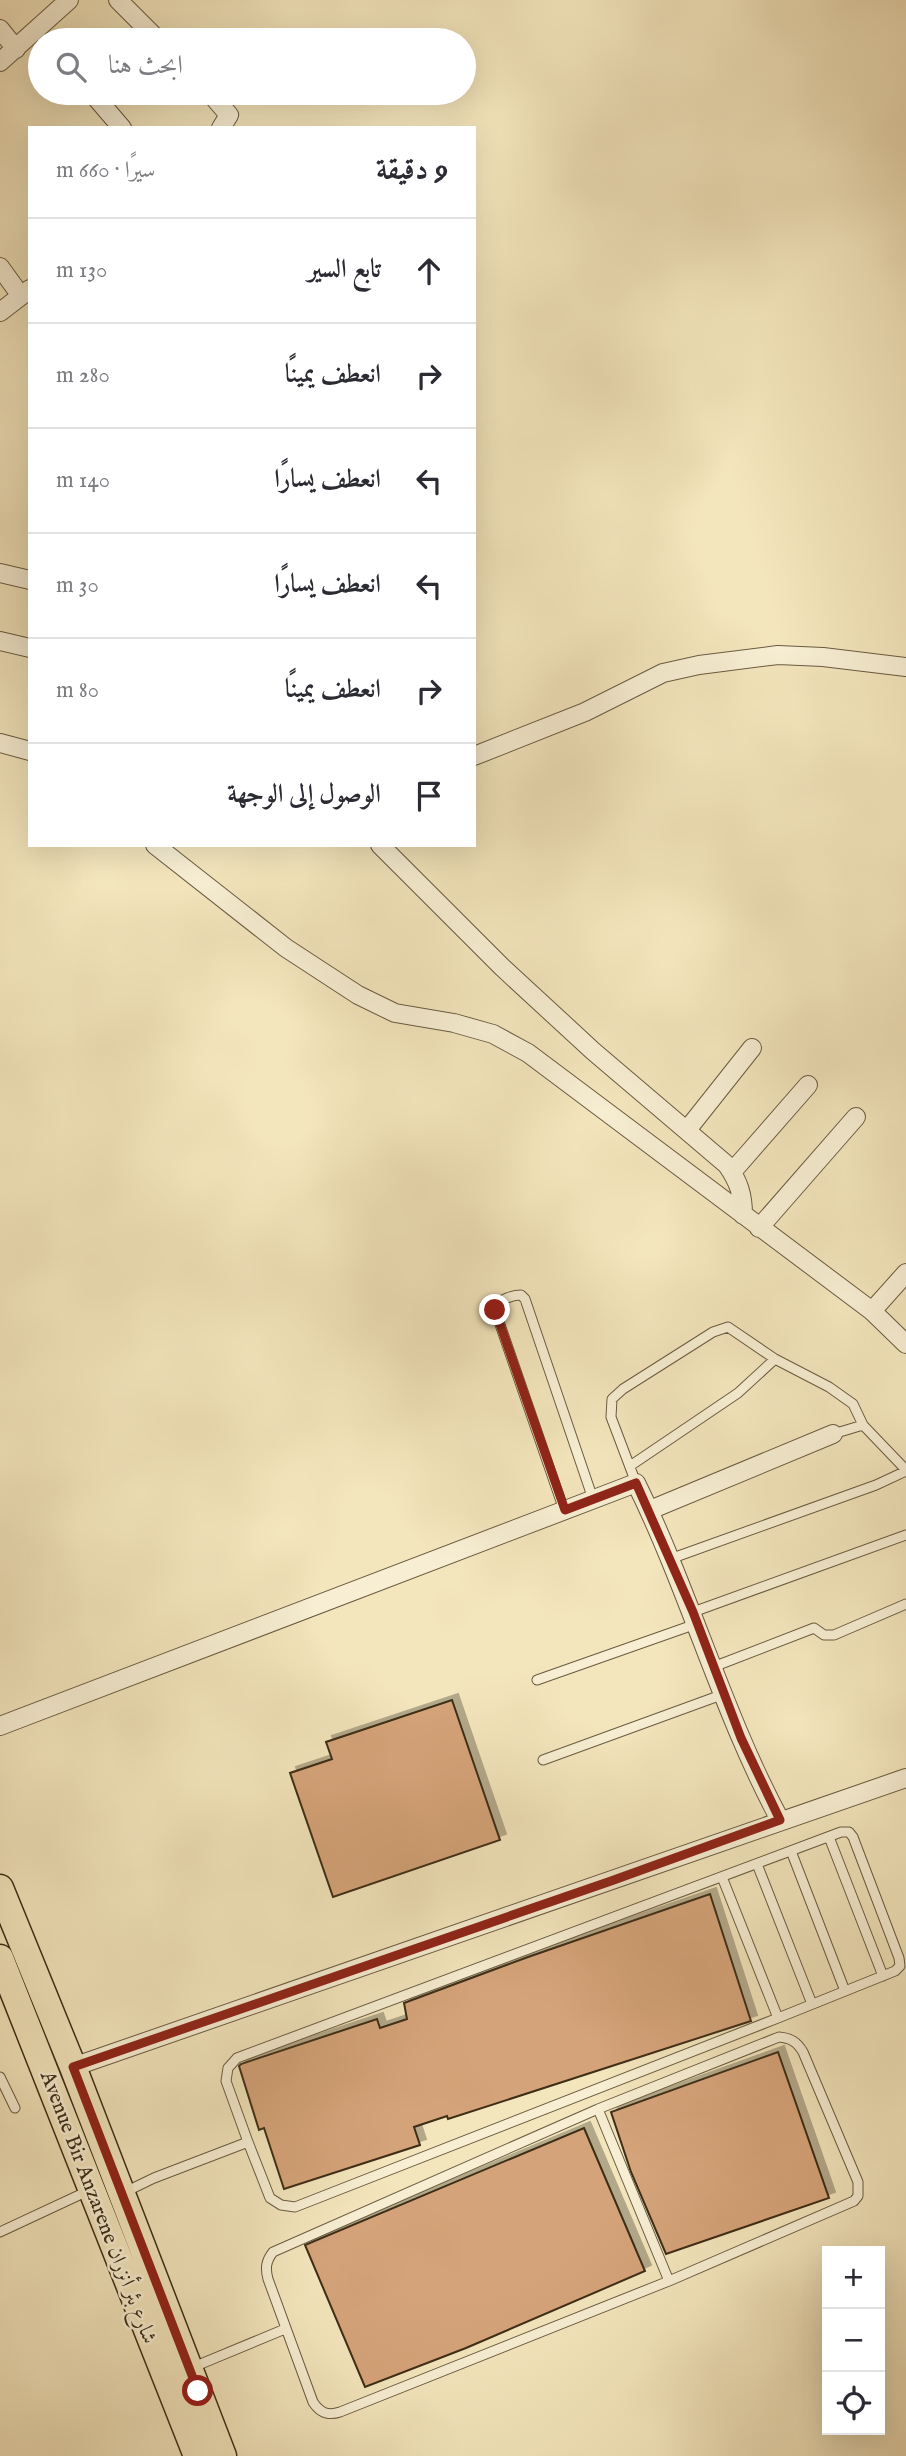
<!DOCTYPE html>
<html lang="ar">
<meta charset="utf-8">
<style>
body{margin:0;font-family:"IM FELL English",Amiri,serif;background:#f2f2f3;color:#2b2b33;direction:rtl}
.controls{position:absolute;right:21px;bottom:21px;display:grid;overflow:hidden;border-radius:0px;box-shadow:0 7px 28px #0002}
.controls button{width:63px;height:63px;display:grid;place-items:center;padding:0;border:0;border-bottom:2px solid #e1e1e2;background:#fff;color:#2b2b33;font:35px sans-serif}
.stop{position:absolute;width:21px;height:21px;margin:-16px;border:5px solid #8f2418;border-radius:50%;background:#fff}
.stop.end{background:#8f2418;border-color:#fff;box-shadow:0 2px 7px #0008}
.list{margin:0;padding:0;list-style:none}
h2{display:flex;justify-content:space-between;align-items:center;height:91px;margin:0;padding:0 28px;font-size:30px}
h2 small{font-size:23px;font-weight:400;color:#7c7c81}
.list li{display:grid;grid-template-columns:46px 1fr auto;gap:21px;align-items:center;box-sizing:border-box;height:105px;padding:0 28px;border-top:2px solid #e1e1e2}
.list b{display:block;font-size:26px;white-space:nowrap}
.list em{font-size:23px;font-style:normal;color:#7c7c81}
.icon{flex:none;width:38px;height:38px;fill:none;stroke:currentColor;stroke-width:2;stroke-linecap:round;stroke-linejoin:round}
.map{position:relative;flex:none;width:906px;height:2456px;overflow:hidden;direction:ltr}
.search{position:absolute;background:#fff;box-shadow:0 7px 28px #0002;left:28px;top:28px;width:448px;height:77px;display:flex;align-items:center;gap:18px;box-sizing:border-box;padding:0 24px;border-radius:38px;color:#7c7c81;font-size:26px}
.panel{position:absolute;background:#fff;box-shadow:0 7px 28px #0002;left:28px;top:126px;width:448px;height:721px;border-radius:0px;direction:rtl}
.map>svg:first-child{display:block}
</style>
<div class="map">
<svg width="906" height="2456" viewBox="0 0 906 2456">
<defs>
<filter id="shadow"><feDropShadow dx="6" dy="-6" stdDeviation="0" flood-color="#0004"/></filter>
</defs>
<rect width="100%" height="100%" fill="#f3e5bc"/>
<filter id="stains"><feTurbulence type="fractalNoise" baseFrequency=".00286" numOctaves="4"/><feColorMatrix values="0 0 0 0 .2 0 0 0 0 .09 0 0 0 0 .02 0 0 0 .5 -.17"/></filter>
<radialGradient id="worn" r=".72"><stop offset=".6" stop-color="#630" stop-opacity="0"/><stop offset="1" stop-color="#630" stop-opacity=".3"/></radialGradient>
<path fill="#d5a379" stroke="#3d2d17" stroke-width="2" filter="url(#shadow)" d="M452,1700L500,1840L333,1897L290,1773L332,1759L326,1742Z
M710,1894L751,2021L448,2119L447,2116L414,2127L420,2145L284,2189L264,2128L259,2130L239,2066L241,2064L377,2019L380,2028L407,2019L404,2003L528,1957Z
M778,2052L829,2198L666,2254L631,2172L611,2112Z
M584,2128L645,2271L466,2348L365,2387L305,2245Z"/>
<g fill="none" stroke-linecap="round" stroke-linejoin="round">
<defs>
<path id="service" d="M833,1434L863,1425
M630,1466L738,1393L775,1359
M636,1483L611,1417L612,1399L623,1389L713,1332L728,1327L775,1359L829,1387L853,1404L863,1425L906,1470
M564,1510L495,1310V1305C502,1299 513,1295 521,1295L525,1299L593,1499
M670,1559L876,1485L906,1471
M693,1612L906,1535
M713,1667L814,1628L824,1635H834L906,1604
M537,1680L696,1624
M543,1760L724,1694
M829,1837L883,1976
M791,1851L845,1991
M757,1864L812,2004
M779,2037C791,2038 797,2042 803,2052L858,2182V2196L854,2201L669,2281L340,2412C328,2416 320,2413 313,2402L268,2279C265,2268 266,2261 273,2252L598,2109Z
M0,2077L15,2108
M598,2109L669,2281
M248,2142L226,2081L228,2068L237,2058L841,1832H849L853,1837L899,1958L900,1966L895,1971L778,2018L722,1877
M123,2193L154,2178L248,2142L270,2198L281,2205L295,2207L778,2018
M0,2232L90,2190
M191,2368L285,2329"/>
<path id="minor" d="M118,0L158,40
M0,29L16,49
M0,62L69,0
M92,93L122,128
M210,93L229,115L221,128
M0,267L21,296
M0,312L30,289
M0,573L30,580
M0,641L30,648
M0,743L30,751
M474,756L585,712L663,673L699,665L778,655L823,657L906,667
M155,845L286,948L358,995L395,1013L454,1023L493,1034L528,1053L872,1311L906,1344
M380,845L502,967L593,1051L727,1165C739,1182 743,1195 743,1215
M687,1130L752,1048
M732,1172L808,1085
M759,1228L856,1117
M872,1311L906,1273
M650,1510L833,1434
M0,1726L636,1483C690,1593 722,1712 780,1820
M73,2067L906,1778"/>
<path id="primary" d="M0,1888L73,2067L223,2456
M0,1958L197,2456"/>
</defs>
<use href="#service" stroke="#6a5b40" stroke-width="11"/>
<use href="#minor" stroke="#6a5b40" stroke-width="20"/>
<use href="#primary" stroke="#3d2d17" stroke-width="29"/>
<use href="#service" stroke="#f7eed3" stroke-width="9"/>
<use href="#minor" stroke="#f7eed3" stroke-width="18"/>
<use href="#primary" stroke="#f3e5bc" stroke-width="26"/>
</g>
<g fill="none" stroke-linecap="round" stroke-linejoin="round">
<path stroke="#8f2418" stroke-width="9" d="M198,2391L73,2067L611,1881L780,1820L741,1738L693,1612L636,1483L565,1510L495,1310"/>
</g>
<g text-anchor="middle" stroke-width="5" stroke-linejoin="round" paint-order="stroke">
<g font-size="21" fill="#3d2d17" stroke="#f7eed3">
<text transform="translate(99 2207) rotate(69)" y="7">Avenue Bir Anzarene شارع بئر أنزران</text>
</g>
</g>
<rect width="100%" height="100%" filter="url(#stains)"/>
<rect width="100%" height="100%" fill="url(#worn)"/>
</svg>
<div class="controls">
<button>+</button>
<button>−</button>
<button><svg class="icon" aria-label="locate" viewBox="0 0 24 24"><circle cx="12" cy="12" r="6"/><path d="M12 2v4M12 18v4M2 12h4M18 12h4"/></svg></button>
</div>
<div class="stop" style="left:198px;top:2391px"></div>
<div class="stop end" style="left:495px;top:1310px"></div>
<div class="search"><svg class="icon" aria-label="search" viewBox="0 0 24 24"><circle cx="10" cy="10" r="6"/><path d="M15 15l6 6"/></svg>ابحث هنا</div>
<section class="panel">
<h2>9 دقيقة<small>سيرًا · 660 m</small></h2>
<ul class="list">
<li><svg class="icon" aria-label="ahead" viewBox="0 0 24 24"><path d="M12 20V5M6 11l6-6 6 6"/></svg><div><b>تابع السير</b></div><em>130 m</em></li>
<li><svg class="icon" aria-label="right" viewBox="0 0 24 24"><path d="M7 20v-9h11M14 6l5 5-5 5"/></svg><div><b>انعطف يمينًا</b></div><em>280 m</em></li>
<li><svg class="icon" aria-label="left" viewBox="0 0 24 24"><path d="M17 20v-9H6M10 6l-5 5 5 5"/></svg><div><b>انعطف يسارًا</b></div><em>140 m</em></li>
<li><svg class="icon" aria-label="left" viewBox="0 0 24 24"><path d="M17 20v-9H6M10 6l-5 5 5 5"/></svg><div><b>انعطف يسارًا</b></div><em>30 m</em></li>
<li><svg class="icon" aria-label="right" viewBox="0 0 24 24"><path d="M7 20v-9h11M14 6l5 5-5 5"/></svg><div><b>انعطف يمينًا</b></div><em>80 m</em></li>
<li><svg class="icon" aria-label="arrive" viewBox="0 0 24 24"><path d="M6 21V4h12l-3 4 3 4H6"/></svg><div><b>الوصول إلى الوجهة</b></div></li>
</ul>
</section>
</div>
